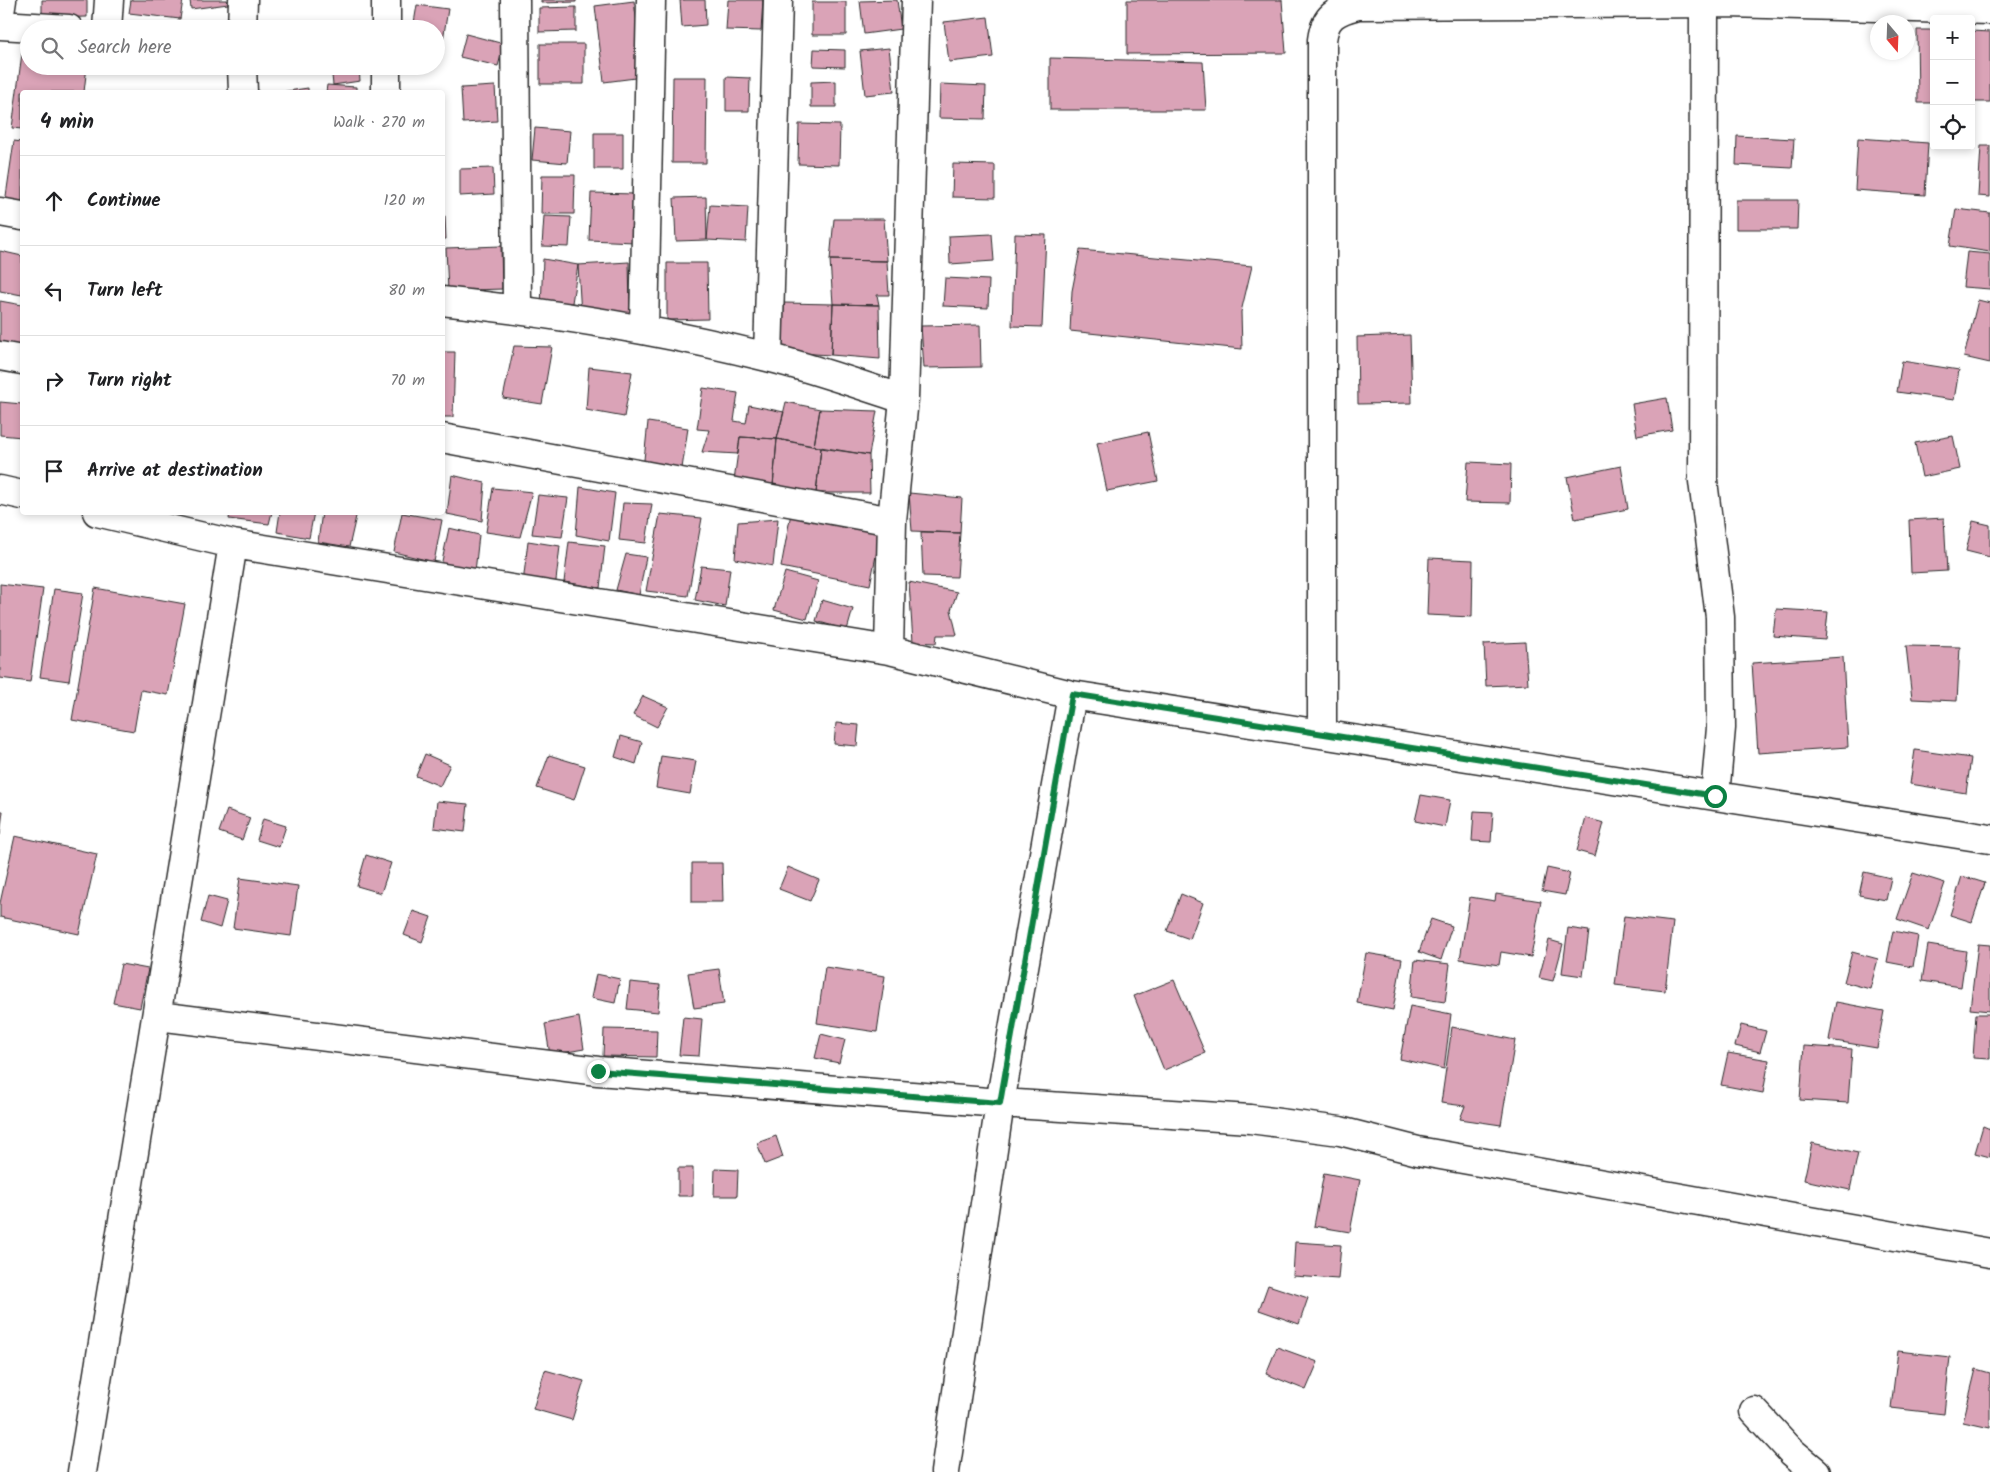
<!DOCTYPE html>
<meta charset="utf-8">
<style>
body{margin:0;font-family:Kalam,sans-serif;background:#f6f6f6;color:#202124}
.controls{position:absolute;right:15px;top:15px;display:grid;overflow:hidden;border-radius:5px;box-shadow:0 2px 8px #0003}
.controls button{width:45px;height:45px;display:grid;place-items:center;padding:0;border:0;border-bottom:1px solid #e0e0e0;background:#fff;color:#202124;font:25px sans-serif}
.compass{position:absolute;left:1870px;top:15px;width:45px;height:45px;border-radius:50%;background:#fff;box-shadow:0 2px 8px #0003;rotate:161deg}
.stop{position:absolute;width:15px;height:15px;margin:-11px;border:4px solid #0b8043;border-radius:50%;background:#fff}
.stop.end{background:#0b8043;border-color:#fff;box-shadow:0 1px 5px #0008}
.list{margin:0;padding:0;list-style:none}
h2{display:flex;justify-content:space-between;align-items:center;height:65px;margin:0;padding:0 20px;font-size:21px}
h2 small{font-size:16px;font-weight:400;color:#757577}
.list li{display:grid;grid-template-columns:32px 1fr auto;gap:15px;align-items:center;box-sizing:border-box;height:90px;padding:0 20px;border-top:1px solid #e0e0e0}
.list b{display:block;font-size:19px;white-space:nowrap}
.list em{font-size:16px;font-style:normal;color:#757577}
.icon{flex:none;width:28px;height:28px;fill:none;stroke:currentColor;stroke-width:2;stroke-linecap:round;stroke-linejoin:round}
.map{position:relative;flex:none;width:1990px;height:1472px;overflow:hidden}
.search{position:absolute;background:#fff;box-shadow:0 2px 8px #0003;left:20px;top:20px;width:425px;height:55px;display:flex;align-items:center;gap:12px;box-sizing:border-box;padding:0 18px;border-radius:28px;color:#757577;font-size:19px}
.panel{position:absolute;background:#fff;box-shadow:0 2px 8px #0003;left:20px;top:90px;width:425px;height:425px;border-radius:5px}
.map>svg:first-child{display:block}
</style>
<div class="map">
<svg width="1990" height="1472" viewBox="0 0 1990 1472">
<rect width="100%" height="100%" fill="#fff"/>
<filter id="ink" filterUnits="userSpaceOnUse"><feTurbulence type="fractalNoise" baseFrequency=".02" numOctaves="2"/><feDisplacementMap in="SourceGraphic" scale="10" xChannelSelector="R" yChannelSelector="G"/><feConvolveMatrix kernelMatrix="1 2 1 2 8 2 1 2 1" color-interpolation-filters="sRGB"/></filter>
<g filter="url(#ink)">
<path fill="#daa3b7" stroke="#2b2b2b" d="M42,0H87V17L42,18Z
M131,0H183L180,19L129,13Z
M190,0H227L228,4L191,9Z
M541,0H576V2L541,3Z
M680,0H705L706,25L682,27Z
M728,0H763L761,31L726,30Z
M897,0L901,29L864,34L860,1Z
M1127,0H1282L1286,53L1127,54Z
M634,1L643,77L604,82L595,6Z
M812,2H846V35H812Z
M417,5L448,9L443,40L436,39V29H413Z
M576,7V31L539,32V8Z
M988,17L993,57L949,62L944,22Z
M1917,30H1934V103H1918Z
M25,31H29V66H87L84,92H22V129L12,128Z
M1971,31L1990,32V102H1971Z
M466,34L504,44L498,66L460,57Z
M540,44H584V84H540Z
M889,48L894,92L865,95L860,51Z
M814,49L845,50V67L813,66Z
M1050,58L1203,62L1206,110H1050Z
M277,66H302V70L276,69Z
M331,66H359L360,81L333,85Z
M673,77H707L706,163H672Z
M726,77L750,78L749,111H726Z
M836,81V107H811V82Z
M940,84L986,86L985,119L939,118Z
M327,85L356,87V92H326Z
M495,86L497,121L463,123L461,88Z
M308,88V92H281Z
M799,124L840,125L839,165L798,164Z
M535,128L570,131L567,163L532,160Z
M594,133H623V169H594Z
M1737,136L1794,139L1792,168L1736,165Z
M1858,138L1928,143L1925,195L1855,190Z
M14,141L22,142V206L5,203Z
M1981,146H1990V197L1978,196Z
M953,164L995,165V198L952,197Z
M493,168L494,194L460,196V169Z
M542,175H575L574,214H541Z
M591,193L636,194L634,242L589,240Z
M706,197L707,240L676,241L674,198Z
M1736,200H1798L1797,229H1736Z
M710,205L748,207L746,242L707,240Z
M1956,209L1990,213V252L1950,246Z
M442,216H445L446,239H442Z
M544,216L571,217L569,247L542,246Z
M834,219H884L887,261L830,260Z
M992,234L994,261L950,264L949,236Z
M1015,234L1046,235L1042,327L1012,326Z
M501,246L502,289L448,291L446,248Z
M1080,250L1252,266L1241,312L1242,349L1070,331L1072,291Z
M0,251L22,256V295L0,291Z
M1967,252L1990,254V289L1963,287Z
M543,259L578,265L571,309L541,307Z
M830,260L887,261L889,295H877L879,305L833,304Z
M629,262L630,313L581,315L578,265Z
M667,263H707L708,319L667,320Z
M945,278L989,280L988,308L943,306Z
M1978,300L1990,303V363L1964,357Z
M0,301L22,305V351L0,347Z
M784,303L833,304L831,355L782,352Z
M833,304L879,305L880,359L831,355Z
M980,325L981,367L924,368L921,326Z
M1410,335L1412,403L1358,404L1357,337Z
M514,346L552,347L542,404L503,398Z
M442,352H455L453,417H442Z
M1902,361L1959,370L1954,400L1897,392Z
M589,367L632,372L624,417L586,410Z
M703,388L738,393L734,421L746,423L749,405L784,412L777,439L740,437L738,454L702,452L709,430L697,429Z
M1667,398L1672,430L1637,436L1632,404Z
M0,402L22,404V437L0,435Z
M786,402L820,409L814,446L777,439Z
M820,409L877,411L869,455L814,446Z
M648,422L688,428L681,475L643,469Z
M1148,432L1158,481L1107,491L1097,443Z
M1953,436L1960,469L1922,477L1915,443Z
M740,437L777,439L773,486L734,481Z
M777,439L821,448L816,493L773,486Z
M821,448L869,455L870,493H816Z
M1468,462L1511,464L1510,503L1465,502Z
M1621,466L1628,509L1575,519L1567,477Z
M452,475L485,483L482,521L447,514Z
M580,487L615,493L609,541L576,535Z
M493,488L532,492L520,537L486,532Z
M909,493L962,498L960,533L912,531Z
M538,495L568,498L562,537L532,534Z
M623,503L652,504L646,543L619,540Z
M230,512H272L269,524L229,519Z
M280,512H314L309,538L277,532Z
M322,512H357L349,547L318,542Z
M402,513L442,520L434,562L394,552Z
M791,513L881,531L870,585L781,567Z
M660,514L702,518L688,596L646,591Z
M1944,518L1947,571L1911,573L1909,520Z
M778,519L773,566L735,559L738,522Z
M1973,521L1990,525V557L1966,551Z
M449,528L479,535L475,572L441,566Z
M921,532L960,533L957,577L923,576Z
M528,541L560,546L555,589L523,583Z
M569,542L605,546L600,588L564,582Z
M626,554L646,557L639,595L616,590Z
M1429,558L1473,560L1472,617L1427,615Z
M701,566L730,569L725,606L695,600Z
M785,572L818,581L807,619L774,610Z
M909,582L957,592L951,610L957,635H937L936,643L913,642Z
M0,584L43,589L30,682L0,678Z
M95,588L185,604L168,695L141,690L134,731L72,720Z
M54,589L83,593L69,681L40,677Z
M822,600L853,609L847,630L816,621Z
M1776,609L1828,612L1825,640L1773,636Z
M1525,642L1528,684L1486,686L1484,644Z
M1906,646L1960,647L1957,701L1912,699Z
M1843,657L1848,747L1758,753L1752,663Z
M643,696L668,707L657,727L633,715Z
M836,723L859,725L857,746L834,744Z
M621,736L642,742L636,764L615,757Z
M1915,750L1971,758L1966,793L1910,784Z
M425,754L450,765L440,786L416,776Z
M549,755L585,766L574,800L537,788Z
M661,756L696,761L690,794L656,788Z
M1421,795L1450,800L1445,827L1415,821Z
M437,801L468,804L465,832L434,828Z
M227,810L250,818L242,840L219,832Z
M0,811H3L0,835Z
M1474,811L1493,812L1491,842L1472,841Z
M1586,818L1604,823L1595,856L1577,851Z
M263,819L286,826L279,847L257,840Z
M15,836L97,854L79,934L0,917V903Z
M366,855L391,863L381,893L357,886Z
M692,863H722L723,902H692Z
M788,867L819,880L810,901L779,889Z
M1547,868L1570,873L1565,895L1542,891Z
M1864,872L1891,878L1886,900L1859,895Z
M1913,873L1945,883L1929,930L1897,919Z
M1962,876L1985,883L1972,922L1950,915Z
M240,878L298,886L291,936L233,928Z
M1181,894L1203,903L1190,939L1167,931Z
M1496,894L1541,901L1531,957L1501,952L1499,965L1460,959L1470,897L1495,901Z
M208,896L227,901L220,928L201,922Z
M413,911L431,917L422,942L404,935Z
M1624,916L1673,922L1665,991L1615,985Z
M1431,919L1452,926L1441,960L1419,952Z
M1568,928L1589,931L1583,976L1562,973Z
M1893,931L1918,936L1913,967L1887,962Z
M1549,940L1563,944L1553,981L1539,978Z
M1978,944L1990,945V1011L1970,1009Z
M1928,945L1966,951L1961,987L1922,981Z
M1852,952L1878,959L1870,989L1844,982Z
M1366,953L1402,959L1393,1010L1357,1003Z
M1415,960L1450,964L1445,1002L1411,997Z
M121,964L148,969L140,1008L113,1003Z
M825,967L885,976L877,1032L817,1023Z
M719,969L724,1004L694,1008L688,973Z
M596,974L620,979L615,1003L591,998Z
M1174,980L1205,1053L1164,1070L1134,996Z
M630,982L660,985L658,1012L627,1009Z
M1836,1002L1884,1011L1877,1048L1829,1040Z
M1410,1006L1451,1014L1444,1069L1400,1059Z
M1976,1014H1990V1059L1973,1058Z
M579,1017L584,1049L550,1055L545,1024Z
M683,1017L702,1019L699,1056L679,1055Z
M1741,1025L1766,1031L1760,1052L1735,1046Z
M1452,1027L1515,1040L1501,1125L1460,1119L1465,1106L1441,1103Z
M604,1029L657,1030L656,1057L603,1056Z
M821,1034L845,1040L839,1063L815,1058Z
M1804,1046L1852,1049L1848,1103L1800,1100Z
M1728,1053L1769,1060L1763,1093L1721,1085Z
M1983,1126L1990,1129V1157L1975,1153Z
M776,1136L783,1157L765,1164L757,1143Z
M1812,1143L1858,1153L1850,1190L1804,1180Z
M678,1168H693V1196H678Z
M715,1169L738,1170L737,1196H714Z
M1324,1173L1360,1180L1350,1232L1314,1226Z
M1295,1242L1341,1245L1338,1279L1293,1276Z
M1268,1285L1308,1298L1299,1324L1259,1310Z
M1277,1347L1318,1362L1306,1390L1266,1374Z
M1898,1351L1950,1357L1944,1414L1891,1408Z
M1976,1369L1990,1373V1428L1963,1422Z
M545,1370L584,1381L572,1420L533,1409Z"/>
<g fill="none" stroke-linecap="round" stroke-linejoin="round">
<defs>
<path id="minor" d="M515,0L517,309
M1704,3L1703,481L1720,617L1721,728L1715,796
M0,13L2,0
M0,25L69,29
M107,29L109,0
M242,29L243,0
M386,29V0
M242,66L243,92
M386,92V66
M0,212L22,216
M442,301C552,313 660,330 767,357C813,368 859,385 904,399
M644,329L651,0
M0,356L22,360
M768,357L778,0
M442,438L892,521
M0,490L22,495
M97,512L233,544L889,650L1072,695L1990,839
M889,650L892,521L904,399L916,0
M1322,734V40C1325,16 1335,11 1358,5L1727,3L1990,10
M158,1016L598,1071L1000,1103L1250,1119L1340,1131L1418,1151L1990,1253
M1754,1411L1792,1452L1816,1472
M82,1472L233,544
M945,1472L1000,1103L1072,695"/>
</defs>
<use href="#minor" stroke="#2b2b2b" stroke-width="31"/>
<use href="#minor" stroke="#fff" stroke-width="28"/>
</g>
</g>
<g fill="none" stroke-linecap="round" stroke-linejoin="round" filter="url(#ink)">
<path stroke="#0b8043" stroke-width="6" d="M598,1071L1000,1103L1072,694L1715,796"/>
</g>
</svg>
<div class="controls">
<button>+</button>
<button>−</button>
<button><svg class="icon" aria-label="locate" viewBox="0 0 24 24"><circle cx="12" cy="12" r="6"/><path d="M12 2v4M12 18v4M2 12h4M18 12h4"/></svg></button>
</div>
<svg class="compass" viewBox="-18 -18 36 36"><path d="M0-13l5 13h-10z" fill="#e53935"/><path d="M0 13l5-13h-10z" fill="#757577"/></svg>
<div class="stop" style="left:1715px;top:796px"></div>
<div class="stop end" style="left:598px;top:1071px"></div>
<div class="search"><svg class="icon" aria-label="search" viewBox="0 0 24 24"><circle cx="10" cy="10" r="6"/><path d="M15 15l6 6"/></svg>Search here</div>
<section class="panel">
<h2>4 min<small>Walk · 270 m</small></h2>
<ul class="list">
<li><svg class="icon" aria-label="ahead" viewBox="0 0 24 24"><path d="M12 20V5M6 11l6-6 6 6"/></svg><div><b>Continue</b></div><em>120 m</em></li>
<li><svg class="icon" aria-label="left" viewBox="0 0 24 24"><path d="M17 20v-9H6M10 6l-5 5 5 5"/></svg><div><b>Turn left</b></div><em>80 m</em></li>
<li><svg class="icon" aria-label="right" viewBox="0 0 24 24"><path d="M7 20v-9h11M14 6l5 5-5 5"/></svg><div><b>Turn right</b></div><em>70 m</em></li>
<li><svg class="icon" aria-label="arrive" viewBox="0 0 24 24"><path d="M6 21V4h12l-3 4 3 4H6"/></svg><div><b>Arrive at destination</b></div></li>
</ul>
</section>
</div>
